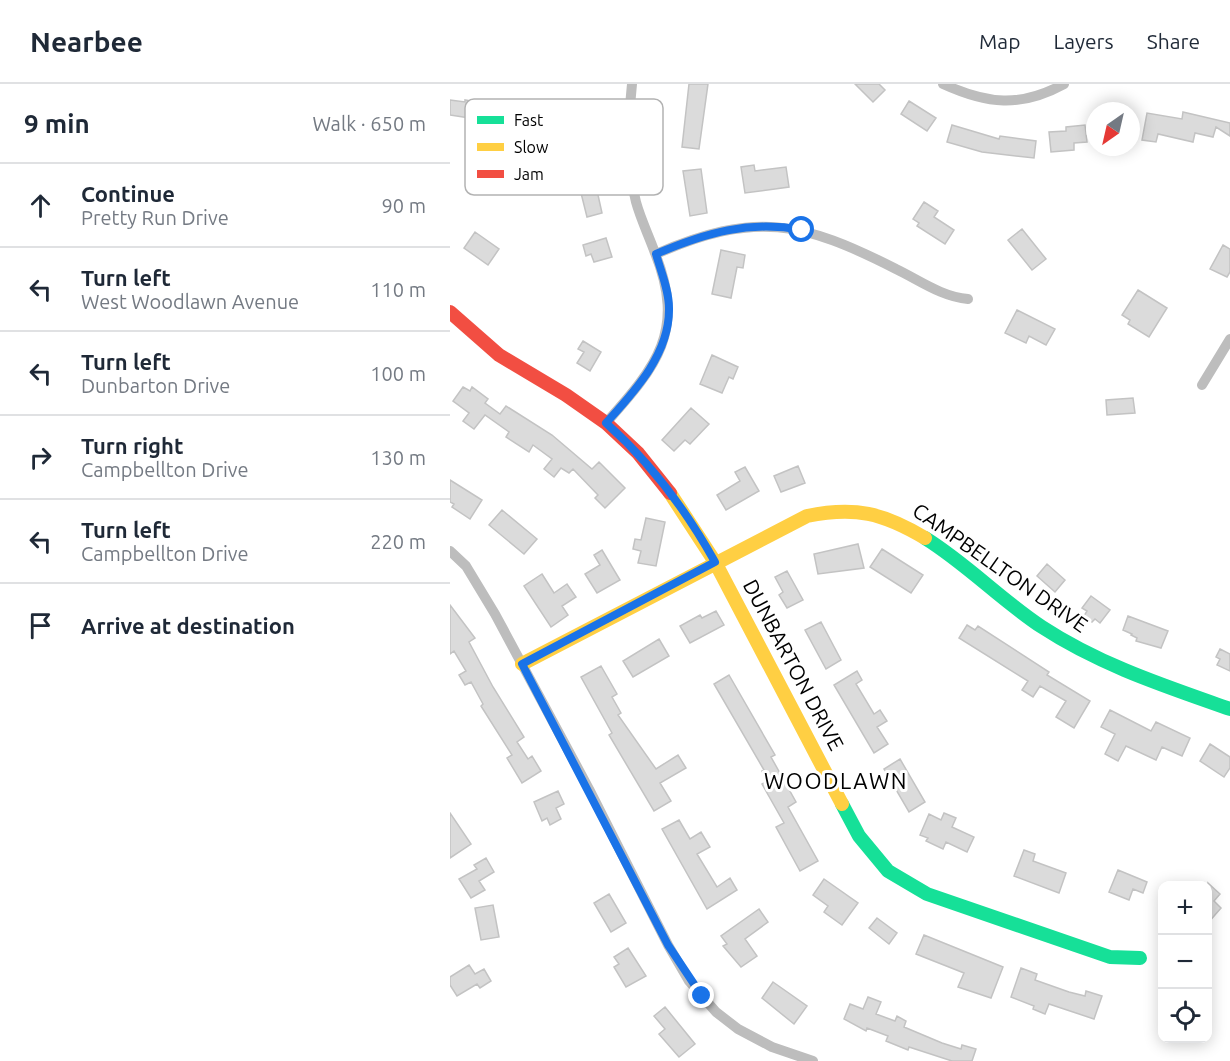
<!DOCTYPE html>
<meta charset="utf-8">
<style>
body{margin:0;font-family:Ubuntu,sans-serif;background:#f2f2f3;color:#1f2937}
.controls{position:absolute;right:18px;bottom:18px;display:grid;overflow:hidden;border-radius:12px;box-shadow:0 3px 15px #0003}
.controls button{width:54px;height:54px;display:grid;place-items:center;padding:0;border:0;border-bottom:2px solid #e0e1e3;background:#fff;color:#1f2937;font:30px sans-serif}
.compass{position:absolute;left:636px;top:18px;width:54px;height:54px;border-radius:50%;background:#fff;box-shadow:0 3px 15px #0003;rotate:214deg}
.stop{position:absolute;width:18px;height:18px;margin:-14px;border:4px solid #1a73e8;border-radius:50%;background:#fff}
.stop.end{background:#1a73e8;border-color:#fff;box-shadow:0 2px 6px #0008}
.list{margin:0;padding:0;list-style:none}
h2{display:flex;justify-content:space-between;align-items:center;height:78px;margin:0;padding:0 24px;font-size:26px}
h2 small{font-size:20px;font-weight:400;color:#747a83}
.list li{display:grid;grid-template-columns:39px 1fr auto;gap:18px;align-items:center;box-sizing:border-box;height:84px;padding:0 24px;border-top:2px solid #e0e1e3}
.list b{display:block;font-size:22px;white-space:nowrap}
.list p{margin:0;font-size:20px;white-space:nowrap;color:#747a83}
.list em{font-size:20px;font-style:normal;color:#747a83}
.icon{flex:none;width:33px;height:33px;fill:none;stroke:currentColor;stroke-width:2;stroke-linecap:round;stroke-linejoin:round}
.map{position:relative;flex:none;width:780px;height:977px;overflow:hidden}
header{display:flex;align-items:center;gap:36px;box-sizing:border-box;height:84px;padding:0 30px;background:#fff;border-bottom:2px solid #e0e1e3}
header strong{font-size:28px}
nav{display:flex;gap:33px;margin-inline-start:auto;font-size:21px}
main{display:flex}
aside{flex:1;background:#fff}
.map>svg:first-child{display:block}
</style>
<header>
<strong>Nearbee</strong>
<nav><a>Map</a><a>Layers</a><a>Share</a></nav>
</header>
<main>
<aside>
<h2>9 min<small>Walk · 650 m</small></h2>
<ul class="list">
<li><svg class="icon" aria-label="ahead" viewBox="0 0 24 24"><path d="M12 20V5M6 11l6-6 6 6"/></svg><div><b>Continue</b><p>Pretty Run Drive</p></div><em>90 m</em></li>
<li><svg class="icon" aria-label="left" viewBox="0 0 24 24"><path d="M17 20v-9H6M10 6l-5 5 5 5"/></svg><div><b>Turn left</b><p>West Woodlawn Avenue</p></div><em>110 m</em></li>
<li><svg class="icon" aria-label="left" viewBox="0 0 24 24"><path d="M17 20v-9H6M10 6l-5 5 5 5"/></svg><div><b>Turn left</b><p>Dunbarton Drive</p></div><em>100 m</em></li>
<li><svg class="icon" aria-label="right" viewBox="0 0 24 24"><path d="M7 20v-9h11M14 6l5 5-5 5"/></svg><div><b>Turn right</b><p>Campbellton Drive</p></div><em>130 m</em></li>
<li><svg class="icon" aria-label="left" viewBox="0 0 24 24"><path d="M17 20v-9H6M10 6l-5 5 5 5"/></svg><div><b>Turn left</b><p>Campbellton Drive</p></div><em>220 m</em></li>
<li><svg class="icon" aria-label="arrive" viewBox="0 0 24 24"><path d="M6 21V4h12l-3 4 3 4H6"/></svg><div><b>Arrive at destination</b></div></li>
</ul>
</aside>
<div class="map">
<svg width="780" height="977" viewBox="0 0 780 977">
<rect width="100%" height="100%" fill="#fff"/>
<path fill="#dbdbdb" stroke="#c3c3c3" stroke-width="1.5" d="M239,0H258L249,65L232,63Z
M405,0H429L435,6L423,18Z
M0,16L15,18V16L67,25L68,22L117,32L118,26L157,33L154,49L142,46L140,56L126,53L127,45L104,41L101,53L76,48L77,43L0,31Z
M459,17L486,34L477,47L451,30Z
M733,28L780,39V52L766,43L763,53L745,49L743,58L708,50L706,58L692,56L697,29L732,35Z
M502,41L549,55L550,52L586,57L584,74L532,68L497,58Z
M635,41L637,58L624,59V66L601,68L599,48L616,47V43Z
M304,81L305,87L336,83L339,103L295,109L291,83Z
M251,85L257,129L240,132L233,87Z
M144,93L152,129L137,133L128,97Z
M474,118L488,127L484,133L504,146L495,160L467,142L469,139L463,135Z
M572,145L596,175L582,186L558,156Z
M25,148L49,165L38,181L14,164Z
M156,154L162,173L144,178L141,170L136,172L133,161Z
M773,161L780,165V188L777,193L760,185Z
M271,166L295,171L293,184L287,183L281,214L262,210Z
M688,206L717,224L699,253L678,240L680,236L672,231Z
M567,226L605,245L596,261L579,252L576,259L555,249Z
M133,257L151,268L140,287L127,279L134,268L128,265Z
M262,271L288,283L283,295L279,293L272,309L250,300Z
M13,303L20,307L22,303L38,315L35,319L50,330L56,322L102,351L142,385L149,378L175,404L155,424L145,414L148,411L123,385L119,389L111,384L104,393L94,385L102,375L83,361L79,368L56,353L59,348L35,331L24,345L13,337L19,329L3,317Z
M683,314L685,329L657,331L656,316Z
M241,324L259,340L240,360L235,356L224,367L212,356Z
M348,382L355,399L331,408L324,392Z
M295,383L309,407L276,426L267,411L290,397L285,388Z
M0,396L32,416L20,435L2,423L4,420L0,418Z
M52,426L87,455L74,470L39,441Z
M196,434L215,438L206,482L188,479L191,467L183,465L185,455L191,456Z
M408,460L414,484L368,490L364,470Z
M432,465L473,491L461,509L420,483Z
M152,466L170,496L147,509L135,490L150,481L144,471Z
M597,480L615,496L605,508L587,492Z
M337,487L353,516L337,524L329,511L333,508L325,493Z
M92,490L104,509L117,500L126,513L112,522L118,531L101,543L74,502Z
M641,512L660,526L650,539L645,535L642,538L634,532L637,527L632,524Z
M0,521L25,554L19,558L43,603L74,653L67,658L78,675L82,672L91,687L72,699L57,674L62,671L31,622L33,620L21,598L15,601L9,591L16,587L4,567L0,570Z
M266,527L274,541L240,559L230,542L250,531L252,534Z
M678,532L718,547L711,564L686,557L687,554L681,551L682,550L673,546Z
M371,538L391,576L376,585L355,546Z
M517,541L525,546L528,542L599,588L597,591L640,617L624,644L606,633L616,617L590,602L583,613L572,606L578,597L509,554Z
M209,555L219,572L183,593L173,577Z
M770,565L780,570V587L767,581L770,575L766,573Z
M151,582L167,610L162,613L171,629L168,631L206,685L228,671L236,684L210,699L221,717L204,727L159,651L162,649L131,593Z
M407,587L412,596L406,600L424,630L430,626L437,637L427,643L438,660L424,669L384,601Z
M279,591L325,671L321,673L346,718L338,723L368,777L350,787L326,743L334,739L312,700L317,697L312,687L314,686L264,600Z
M660,626L701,647L706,638L740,654L732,672L712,663L706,676L676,662L668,677L655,670L665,650L651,643Z
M760,660L780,673V684L774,693L750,677Z
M450,675L475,718L459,728L434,685Z
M108,707L114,720L106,724L111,735L100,741L97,734L92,737L84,718Z
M0,729L21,760L0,774Z
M494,729L506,734L502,743L524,753L517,768L496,758L493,765L476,757L478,754L470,751L479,730L491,736Z
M229,736L240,755L251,748L260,763L247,770L267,803L280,794L287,806L257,825L212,745Z
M574,766L585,770L583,777L616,789L609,809L564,792Z
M36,774L44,788L29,797L35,806L21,814L9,795L27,785L24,781Z
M668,786L697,798L693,809L683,805L679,816L659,808Z
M374,795L408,819L392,841L374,828L378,822L363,811Z
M758,799L770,810L764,817L771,824L758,839Z
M159,810L176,839L161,848L144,819Z
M43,821L49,853L31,856L25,824Z
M309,825L318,838L295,855L307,872L291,883L273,862L277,860L271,852Z
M427,834L447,849L439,860L419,844Z
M474,851L553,883L541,914L508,903L514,889L466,870Z
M178,864L196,892L176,903L164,883L169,880L164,873Z
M19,881L25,890L34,885L41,897L30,904L27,900L7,912L0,901V893Z
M571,884L587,890L585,896L619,908L635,912L636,907L652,912L644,935L599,920L595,930L583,925L584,922L561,913Z
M323,898L357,922L344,940L312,914Z
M418,913L431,918L426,930L445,937L447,932L456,937L454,943L492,959L511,965L512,961L526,965L522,977H502L459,963L458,966L436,957L438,952L417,944L416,947L394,935L400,920L413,925Z
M215,923L245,960L229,973L209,950L215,945L204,932Z"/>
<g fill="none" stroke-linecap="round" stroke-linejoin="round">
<path stroke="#bdbdbd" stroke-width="10" d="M493,0C537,20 570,24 614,0
M206,170C305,127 352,137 446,185C469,196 492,213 518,215
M752,301L780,255
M156,339C207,282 236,247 205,169C199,152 191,136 186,118C176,79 178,40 182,0
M0,467L16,482L45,530L139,705L218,861L239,897L266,928L288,945L322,963L363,977"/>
<path stroke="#16e098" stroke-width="14" d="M475,454C517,480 551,516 592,543C650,581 715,602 780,625
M392,720L409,752L438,787L477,810L660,873L690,874"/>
<path stroke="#ffcf43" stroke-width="14" d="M220,409L265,478L392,720
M72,580L357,432C405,422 433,429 475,454"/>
<path stroke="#f24e42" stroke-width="14" d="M0,228L49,271L116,311L156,339L188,369L220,409"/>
</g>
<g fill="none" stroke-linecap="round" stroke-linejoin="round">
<path stroke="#1a73e8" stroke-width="8" d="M252,912L218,861L72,580L265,478C236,426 201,379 156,339C184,308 220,270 219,224C219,206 211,188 206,170C255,149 299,136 352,146"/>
</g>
<g text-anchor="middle" stroke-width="6" stroke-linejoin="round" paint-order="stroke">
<g font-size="21" fill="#000" stroke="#fff">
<text transform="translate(550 484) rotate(35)" y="7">CAMPBELLTON DRIVE</text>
<text transform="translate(343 581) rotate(62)" y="7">DUNBARTON DRIVE</text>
</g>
<g font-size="22" letter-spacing="1.5" fill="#000" stroke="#fff">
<text x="386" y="705">WOODLAWN</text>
</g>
</g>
<rect x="15" y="15" width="198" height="96" rx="9" fill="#fff" stroke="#b2b2b2" stroke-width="1.5"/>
<rect x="27" y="32" width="27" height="8" fill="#16e098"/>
<rect x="27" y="59" width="27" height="8" fill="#ffcf43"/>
<rect x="27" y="86" width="27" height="8" fill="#f24e42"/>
<g font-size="16" fill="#000">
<text x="64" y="42">Fast</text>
<text x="64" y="69">Slow</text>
<text x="64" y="96">Jam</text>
</g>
</svg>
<div class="controls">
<button>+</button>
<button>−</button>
<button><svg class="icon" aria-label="locate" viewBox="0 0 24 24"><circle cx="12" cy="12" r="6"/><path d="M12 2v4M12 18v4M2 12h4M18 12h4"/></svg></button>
</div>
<svg class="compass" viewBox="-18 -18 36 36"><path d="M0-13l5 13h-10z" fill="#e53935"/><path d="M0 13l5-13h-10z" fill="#747a83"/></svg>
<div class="stop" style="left:352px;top:146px"></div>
<div class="stop end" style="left:252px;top:912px"></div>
</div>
</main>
